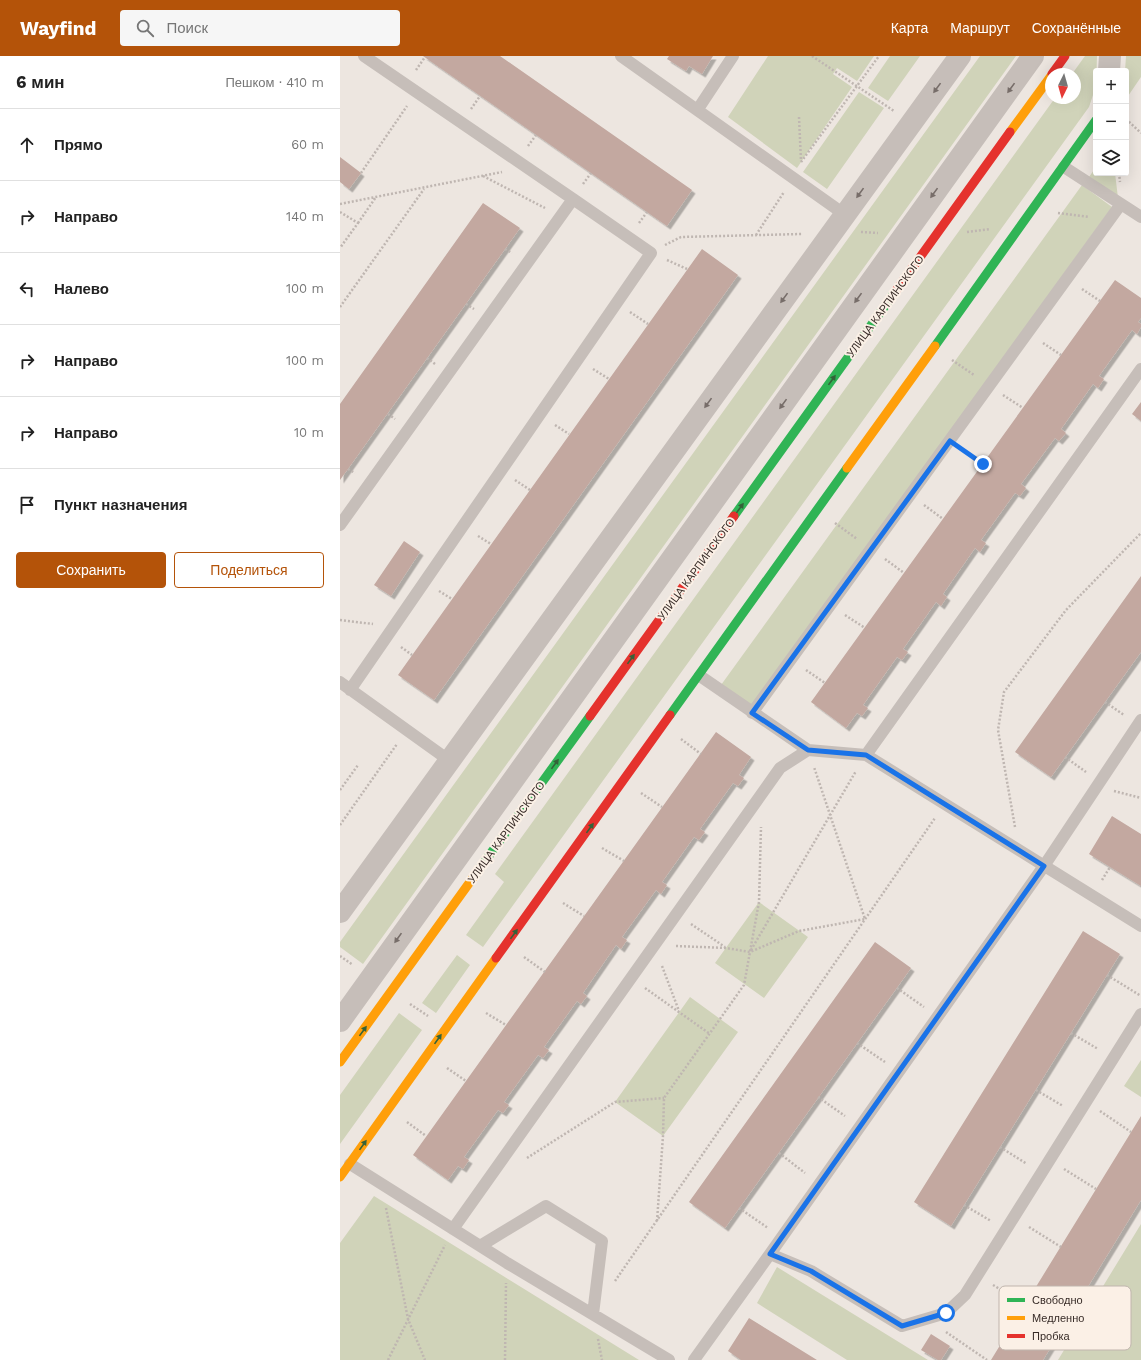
<!DOCTYPE html>
<html lang="ru">
<meta charset="utf-8">
<style>
body{margin:0;font-family:"Work Sans",sans-serif;background:#f6f6f6;color:#222}
.controls{position:absolute;right:12px;top:12px;display:grid;overflow:hidden;border-radius:4px;box-shadow:0 4px 16px #0002}
.controls button{width:36px;height:36px;display:grid;place-items:center;padding:0;border:0;border-bottom:1px solid #e0e0e0;background:#fff;color:#222;font:20px sans-serif}
.compass{position:absolute;left:705px;top:12px;width:36px;height:36px;border-radius:50%;background:#fff;box-shadow:0 4px 16px #0002;rotate:185deg}
.stop{position:absolute;width:12px;height:12px;margin:-9px;border:3px solid #1a73e8;border-radius:50%;background:#fff}
.stop.end{background:#1a73e8;border-color:#fff;box-shadow:0 1px 4px #0008}
.list{margin:0;padding:0;list-style:none}
h2{display:flex;justify-content:space-between;align-items:center;height:52px;margin:0;padding:0 16px;font-size:17px}
h2 small{font-size:13px;font-weight:400;color:#767676}
.list li{display:grid;grid-template-columns:26px 1fr auto;gap:12px;align-items:center;box-sizing:border-box;height:72px;padding:0 16px;border-top:1px solid #e0e0e0}
.list b{display:block;font-size:15px;white-space:nowrap}
.list em{font-size:13px;font-style:normal;color:#767676}
.actions{display:flex;gap:8px;padding:12px 16px}
.actions a{flex:1;padding:9px 0;border:1px solid #b45309;border-radius:4px;text-align:center;font-size:14px;color:#b45309}
.actions .main{background:#b45309;color:#fff}
.icon{flex:none;width:22px;height:22px;fill:none;stroke:currentColor;stroke-width:2;stroke-linecap:round;stroke-linejoin:round}
.map{position:relative;flex:none;width:801px;height:1304px;overflow:hidden}
header{display:flex;align-items:center;gap:24px;box-sizing:border-box;height:56px;padding:0 20px;background:#b45309;color:#fff}
header strong{font-size:19px}
nav{display:flex;gap:22px;margin-inline-start:auto;font-size:14px}
.search{width:280px;height:36px;background:#f6f6f6;display:flex;align-items:center;gap:10px;box-sizing:border-box;padding:0 14px;border-radius:4px;color:#767676;font-size:15px}
main{display:flex}
aside{flex:1;background:#fff}
.map>svg:first-child{display:block}
</style>
<header>
<strong>Wayfind</strong>
<div class="search"><svg class="icon" aria-label="search" viewBox="0 0 24 24"><circle cx="10" cy="10" r="6"/><path d="M15 15l6 6"/></svg>Поиск</div>
<nav><a>Карта</a><a>Маршрут</a><a>Сохранённые</a></nav>
</header>
<main>
<aside>
<h2>6 мин<small>Пешком · 410 m</small></h2>
<ul class="list">
<li><svg class="icon" aria-label="ahead" viewBox="0 0 24 24"><path d="M12 20V5M6 11l6-6 6 6"/></svg><div><b>Прямо</b></div><em>60 m</em></li>
<li><svg class="icon" aria-label="right" viewBox="0 0 24 24"><path d="M7 20v-9h11M14 6l5 5-5 5"/></svg><div><b>Направо</b></div><em>140 m</em></li>
<li><svg class="icon" aria-label="left" viewBox="0 0 24 24"><path d="M17 20v-9H6M10 6l-5 5 5 5"/></svg><div><b>Налево</b></div><em>100 m</em></li>
<li><svg class="icon" aria-label="right" viewBox="0 0 24 24"><path d="M7 20v-9h11M14 6l5 5-5 5"/></svg><div><b>Направо</b></div><em>100 m</em></li>
<li><svg class="icon" aria-label="right" viewBox="0 0 24 24"><path d="M7 20v-9h11M14 6l5 5-5 5"/></svg><div><b>Направо</b></div><em>10 m</em></li>
<li><svg class="icon" aria-label="arrive" viewBox="0 0 24 24"><path d="M6 21V4h12l-3 4 3 4H6"/></svg><div><b>Пункт назначения</b></div></li>
</ul>
<div class="actions"><a class="main">Сохранить</a><a>Поделиться</a></div>
</aside>
<div class="map">
<svg width="801" height="1304" viewBox="0 0 801 1304">
<defs>
<filter id="shadow"><feDropShadow dx="3.5" dy="3.5" stdDeviation="0" flood-color="#0004"/></filter>
</defs>
<rect width="100%" height="100%" fill="#ede6e0"/>
<path fill="#d0d3b9" d="M428,0H534L517,25L497,12L493,18L512,31L457,112L388,61Z
M550,0H580L548,45L528,32Z
M640,0H676L23,908L0,891V886Z
M745,0H757L756,30L749,51L143,891L126,879L164,826L155,818L715,42H735V18H732Z
M786,0H801V21L786,43L785,15Z
M519,36L544,52L487,133L463,116Z
M756,111V117H775L778,142L749,121Z
M742,129L772,151L411,651L381,629Z
M419,846L468,881L424,942L375,907Z
M117,899L130,909L96,957L82,947Z
M350,941L398,976L323,1080L275,1046Z
M59,957L82,974L0,1088V1039Z
M801,1004V1041L784,1030Z
M34,1140L299,1304H0V1187Z
M801,1168V1304H718Z
M437,1211L588,1304H507L417,1247Z"/>
<path fill="#c3a8a0" filter="url(#shadow)" d="M83,0H160L352,134L327,170Z
M329,0H373L362,18L349,10L346,15L327,3Z
M0,101L21,117L9,133L0,126Z
M143,147L180,172L0,424V348Z
M362,193L398,219L94,644L58,619Z
M775,224L801,242V262L798,266L801,268V271L797,278L792,274L759,320L764,323L758,332L753,328L721,373L726,377L719,385L715,382L681,428L686,432L680,440L675,437L641,484L646,487L640,496L635,492L603,538L607,541L601,550L596,546L563,593L568,596L562,604L557,601L523,649L528,652L522,660L517,657L506,672L471,646Z
M801,346V365L792,358Z
M64,485L80,496L51,540L34,529Z
M801,520V596L711,721L675,696Z
M376,676L411,701L399,719L404,722L398,730L393,727L360,773L365,776L359,784L354,781L322,826L327,829L321,838L316,834L282,881L287,884L281,893L276,889L243,937L247,940L241,948L237,945L204,991L209,994L203,1002L198,999L164,1046L169,1049L163,1057L158,1054L124,1101L129,1104L123,1113L118,1110L108,1124L73,1099Z
M772,760L801,778V830L749,798Z
M743,875L780,898L611,1170L574,1146Z
M535,886L571,912L385,1172L349,1146Z
M801,1060V1144L703,1304H651Z
M409,1262L477,1304H401L388,1295Z
M591,1278L610,1290L601,1304H598L581,1294Z"/>
<g fill="none" stroke-linecap="round" stroke-linejoin="round">
<path stroke="#bfb6b1" stroke-width="2.5" stroke-dasharray="2 2" stroke-linecap="butt" d="M472,0L554,55
M76,14L85,1
M131,53L140,40
M459,61L461,105
M786,63L801,77
M188,90L196,79
M461,106L539,0
M21,117L67,50
M779,117L780,126
M143,120L205,152
M243,128L251,117
M0,148L162,116
M0,156L18,167L0,192
M718,157L749,161
M18,167L36,141
M299,167L307,156
M521,176L538,177
M627,176L650,173
M416,179L444,136
M325,189L341,181L462,178
M165,193L172,197
M327,204L347,213
M742,233L760,245
M126,248L134,253
M0,251L84,133
M290,256L308,268
M703,287L721,299
M87,302L95,308
M612,304L634,319
M253,313L269,323
M663,339L683,352
M48,358L55,363
M215,369L229,378
M623,394L643,408
M8,413L15,417
M175,424L190,434
M584,449L603,463
M495,467L517,483
M138,480L151,488
M545,503L564,517
M99,535L112,543
M505,559L525,572
M0,564L33,568
M61,591L72,599
M466,614L485,627
M765,646L784,659
M341,683L361,698
M725,701L746,716
M0,734L18,709
M774,735L801,742
M301,737L322,751
M0,769L57,688
M675,771L658,674L664,636L726,554L801,477
M262,792L284,805
M762,824L770,811
M223,847L244,860
M351,868L385,891
M336,890L386,892L410,896L459,875L525,863L474,711
M411,894L516,715
M0,900L13,909
M184,901L205,916
M322,910L339,955
M767,919L801,940
M305,932L370,978
M557,932L584,951
M70,948L88,960
M146,957L166,969
M731,977L758,993
M517,987L545,1006
M107,1012L126,1025
M696,1034L723,1050
M478,1041L505,1060
M760,1055L791,1076
M67,1066L86,1080
M660,1091L687,1108
M439,1097L465,1117
M187,1102L275,1046L324,1042
M724,1113L756,1133
M624,1149L651,1165
M46,1152L68,1263L85,1304
M399,1152L428,1172
M317,1165L323,1080L324,1042L404,929L419,846L421,771
M689,1171L721,1191
M275,1225L595,762
M653,1229L685,1248
M606,1276L647,1304
M258,1283L262,1304
M48,1304L105,1189
M165,1304L166,1227"/>
<path stroke="#c6beb9" stroke-width="12" d="M24,0L233,143
M281,0L504,158
M358,53L393,0
M724,111L801,161
M0,469L233,143L311,197L10,634
M360,620L468,694L526,699L801,870
M0,626L110,705
M412,657L781,148
M526,699L801,313
M10,1108L167,1207L329,1304
M113,1173L440,712L468,694
M140,1190L206,1150L262,1185L253,1258
M430,1198L704,810L801,664
M354,1304L430,1198L471,1215L562,1270L606,1257L625,1239L801,958"/>
<path stroke="#c6beb9" stroke-width="22" d="M769,15L770,0
M0,856L620,0
M0,965L693,0"/>
<path stroke="#30b455" stroke-width="9" d="M595,290L756,64
M394,460L555,236
M330,659L507,412
M135,819L250,660"/>
<path stroke="#ff9f0a" stroke-width="9" d="M670,76L711,20
M507,412L595,290
M0,1006L135,819
M0,1121L156,902"/>
<path stroke="#e5322d" stroke-width="9" d="M712,18L725,0
M555,236L670,76
M250,660L394,460
M156,902L330,659"/>
</g>
<defs><path id="oneway-solid" d="M-6-.8H1V-3.2L6.5 0L1 3.2V.8H-6Z"/></defs>
<g fill="#776d69">
<use href="#oneway-solid" transform="translate(597 32) rotate(126)"/>
<use href="#oneway-solid" transform="translate(671 32) rotate(126)"/>
<use href="#oneway-solid" transform="translate(520 137) rotate(126)"/>
<use href="#oneway-solid" transform="translate(594 137) rotate(126)"/>
<use href="#oneway-solid" transform="translate(444 242) rotate(126)"/>
<use href="#oneway-solid" transform="translate(518 242) rotate(126)"/>
<use href="#oneway-solid" transform="translate(368 347) rotate(126)"/>
<use href="#oneway-solid" transform="translate(443 348) rotate(126)"/>
<use href="#oneway-solid" transform="translate(58 882) rotate(125)"/>
</g>
<g fill="#346239">
<use href="#oneway-solid" transform="translate(492 324) rotate(-54)"/>
<use href="#oneway-solid" transform="translate(400 452) rotate(-54)"/>
<use href="#oneway-solid" transform="translate(291 603) rotate(-54)"/>
<use href="#oneway-solid" transform="translate(215 708) rotate(-54)"/>
<use href="#oneway-solid" transform="translate(250 772) rotate(-54)"/>
<use href="#oneway-solid" transform="translate(174 878) rotate(-54)"/>
<use href="#oneway-solid" transform="translate(23 975) rotate(-54)"/>
<use href="#oneway-solid" transform="translate(98 983) rotate(-55)"/>
<use href="#oneway-solid" transform="translate(23 1089) rotate(-55)"/>
</g>
<g fill="none" stroke-linecap="round" stroke-linejoin="round">
<path stroke="#1a73e8" stroke-width="5" d="M606,1257L562,1270L471,1215L430,1198L704,810L526,699L468,694L412,657L610,385L643,408"/>
</g>
<g text-anchor="middle" stroke-width="4" stroke-linejoin="round" paint-order="stroke">
<g font-size="11" fill="#372b27" stroke="#fbf0e6">
<text transform="translate(545 250) rotate(-54)" y="4">УЛИЦА КАРПИНСКОГО</text>
<text transform="translate(356 513) rotate(-54)" y="4">УЛИЦА КАРПИНСКОГО</text>
<text transform="translate(166 776) rotate(-54)" y="4">УЛИЦА КАРПИНСКОГО</text>
</g>
</g>
<rect x="659" y="1230" width="132" height="64" rx="6" fill="#fbf0e6" stroke="#c0b5ad" stroke-width="1"/>
<rect x="667" y="1242" width="18" height="4" fill="#30b455"/>
<rect x="667" y="1260" width="18" height="4" fill="#ff9f0a"/>
<rect x="667" y="1278" width="18" height="4" fill="#e5322d"/>
<g font-size="11" fill="#372b27">
<text x="692" y="1248">Свободно</text>
<text x="692" y="1266">Медленно</text>
<text x="692" y="1284">Пробка</text>
</g>
</svg>
<div class="controls">
<button>+</button>
<button>−</button>
<button><svg class="icon" aria-label="layers" viewBox="0 0 24 24"><path d="M12 4l9 5-9 5-9-5zM3 14l9 5 9-5"/></svg></button>
</div>
<svg class="compass" viewBox="-18 -18 36 36"><path d="M0-13l5 13h-10z" fill="#e53935"/><path d="M0 13l5-13h-10z" fill="#767676"/></svg>
<div class="stop" style="left:606px;top:1257px"></div>
<div class="stop end" style="left:643px;top:408px"></div>
</div>
</main>
